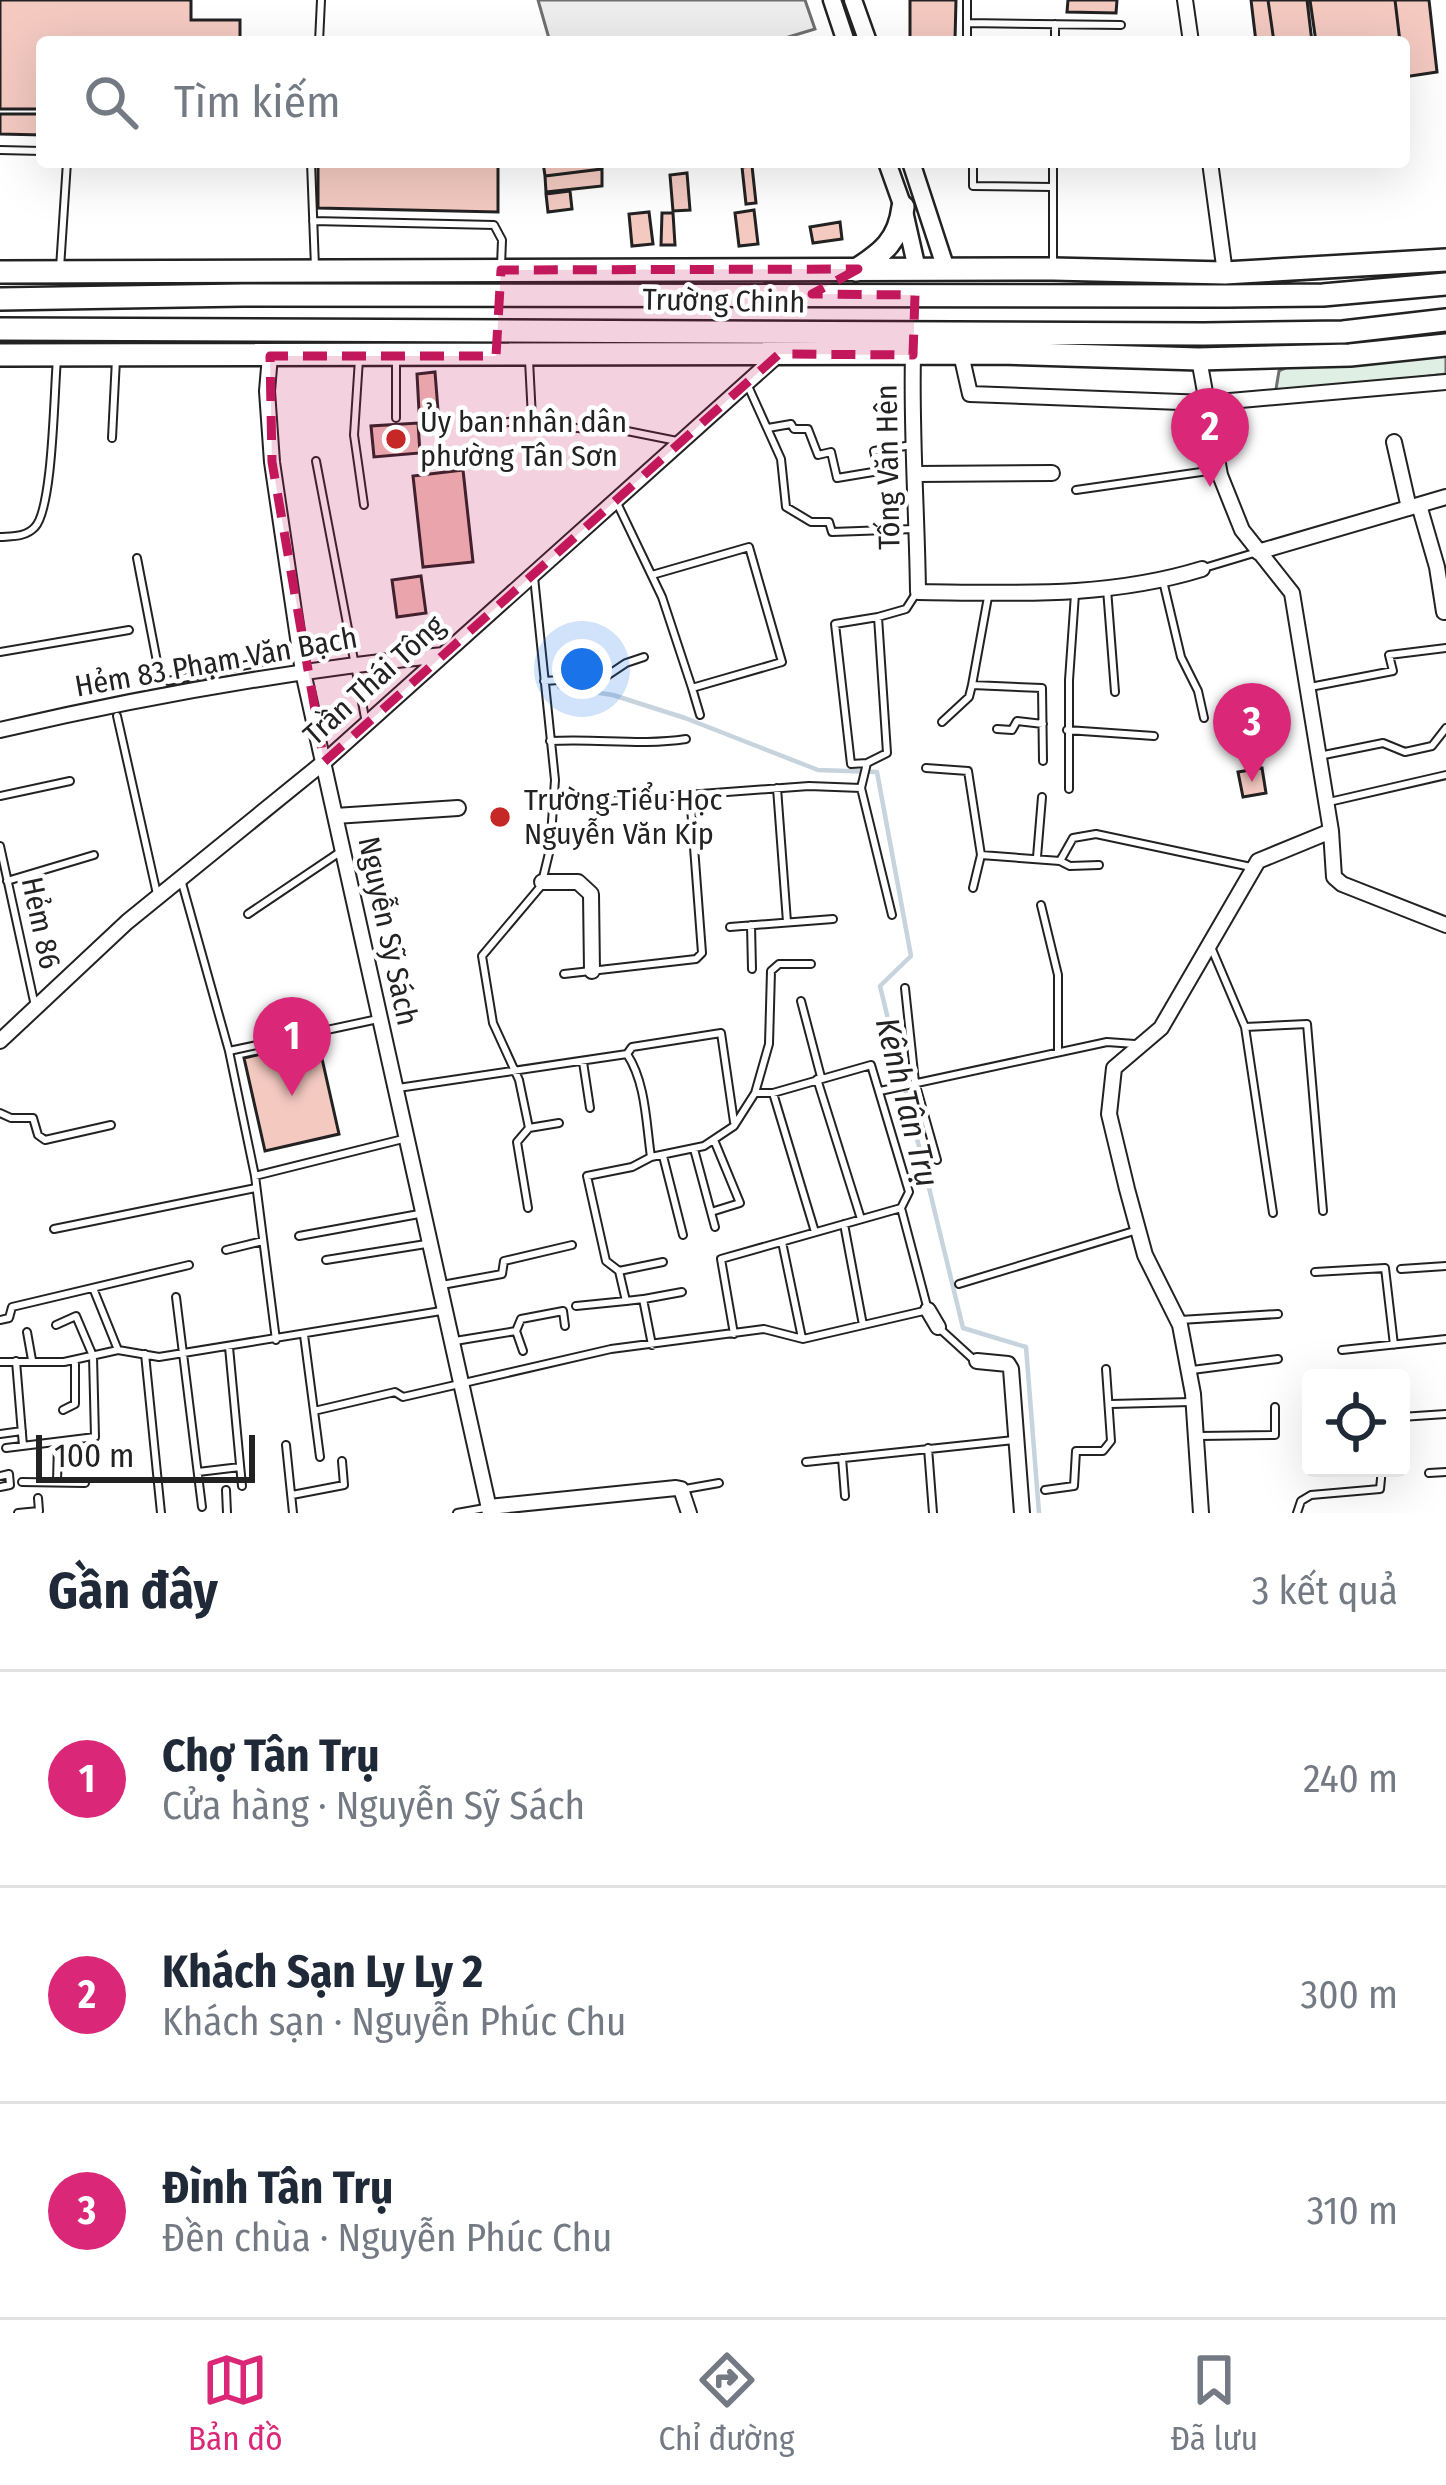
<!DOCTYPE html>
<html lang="vi">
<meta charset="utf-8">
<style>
body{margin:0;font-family:"Fira Sans Condensed",sans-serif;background:#f6f6f7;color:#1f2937}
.controls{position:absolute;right:36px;bottom:36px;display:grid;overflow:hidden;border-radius:12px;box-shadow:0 12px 48px #0002}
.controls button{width:108px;height:108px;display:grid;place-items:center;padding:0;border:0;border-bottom:3px solid #e0e1e3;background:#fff;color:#1f2937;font:60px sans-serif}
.scale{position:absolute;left:36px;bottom:30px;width:219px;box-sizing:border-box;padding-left:12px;border:6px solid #222;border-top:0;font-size:33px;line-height:42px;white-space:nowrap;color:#222;-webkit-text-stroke:9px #fff;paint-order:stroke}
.you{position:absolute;left:582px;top:669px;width:42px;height:42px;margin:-30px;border:9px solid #fff;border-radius:50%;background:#1a73e8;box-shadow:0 0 0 18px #1a73e833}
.badge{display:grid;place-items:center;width:78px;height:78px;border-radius:50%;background:#db2777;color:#fff;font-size:39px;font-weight:700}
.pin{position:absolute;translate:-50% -99px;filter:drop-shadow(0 3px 6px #0008)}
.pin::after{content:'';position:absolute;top:63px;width:42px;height:36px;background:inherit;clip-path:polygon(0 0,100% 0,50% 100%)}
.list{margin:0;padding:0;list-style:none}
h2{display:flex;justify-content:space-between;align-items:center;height:156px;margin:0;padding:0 48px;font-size:51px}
h2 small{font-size:39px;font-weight:400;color:#747a83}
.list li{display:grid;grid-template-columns:78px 1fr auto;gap:36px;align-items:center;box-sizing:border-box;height:216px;padding:0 48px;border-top:3px solid #e0e1e3}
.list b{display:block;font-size:45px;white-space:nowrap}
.list p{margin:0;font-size:39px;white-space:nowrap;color:#747a83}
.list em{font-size:39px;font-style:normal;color:#747a83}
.icon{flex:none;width:66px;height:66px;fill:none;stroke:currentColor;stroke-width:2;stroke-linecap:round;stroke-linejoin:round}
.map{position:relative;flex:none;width:1446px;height:1513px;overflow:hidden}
.search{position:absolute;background:#fff;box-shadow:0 12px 48px #0002;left:36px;right:36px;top:36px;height:132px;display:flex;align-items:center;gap:30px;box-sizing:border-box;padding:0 42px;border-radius:12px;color:#747a83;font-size:45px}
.sheet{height:804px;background:#fff}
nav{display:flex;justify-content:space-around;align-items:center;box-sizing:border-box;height:168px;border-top:3px solid #e0e1e3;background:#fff;font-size:33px;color:#747a83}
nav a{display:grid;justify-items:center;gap:6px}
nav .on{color:#db2777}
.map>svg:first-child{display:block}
</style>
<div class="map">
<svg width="1446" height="1513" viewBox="0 0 1446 1513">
<rect width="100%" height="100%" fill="#fff"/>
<path fill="#e0efe3" stroke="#6f6f6f" stroke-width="3" d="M1446,351V374L1284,394L1276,389L1279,371L1290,366Z"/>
<path fill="#ededed" stroke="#6f6f6f" stroke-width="3" d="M538,0H805L815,29L772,42H550Z"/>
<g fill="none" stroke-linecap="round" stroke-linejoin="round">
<path stroke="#c7d3dd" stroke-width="4.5" d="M559,687L613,695L685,718L818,770L877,772L911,956L880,986L963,1328L1026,1347L1039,1513"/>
</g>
<path fill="#f3c9c0" stroke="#222" stroke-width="3" d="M0,0H191V20H240V42H42V109H0Z
M910,0H956L955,40H910Z
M1068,0H1117L1116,13L1067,12Z
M1251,0H1268L1274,42H1256Z
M1268,0H1307L1312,42H1274Z
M1310,0H1395L1400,42H1316Z
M1395,0H1429L1437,72L1404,77V42H1400Z
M0,114H42V135L0,134Z
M318,162H498V212L318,208Z
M543,162H601L602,169L545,176Z
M752,166L756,203L746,204L742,167Z
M602,169V186L546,192L545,176Z
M687,173L690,210L673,211L670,175Z
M570,191L572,209L548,212L546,194Z
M754,210L758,244L739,246L735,213Z
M649,212L653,244L632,246L629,214Z
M662,213H673L675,245H661Z
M840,222L842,239L813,243L810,227Z
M435,372L438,410L419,411L417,374Z
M418,423L420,453L374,457L371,426Z
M463,470L473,562L423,567L413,476Z
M421,576L426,613L397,617L392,580Z
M1262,768L1266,793L1243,797L1238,772Z
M318,1041L339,1134L265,1151L244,1058Z"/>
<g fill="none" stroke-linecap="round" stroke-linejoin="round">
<defs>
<path id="service" d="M967,23L1121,25
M319,42L321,0
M967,42V0
M1055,42V24
M0,150L42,151
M311,162L315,267
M973,162V186L1052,187
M313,221L494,225L502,240L501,266
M1053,266V162
M60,268L67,162
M359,359L354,435L364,505
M396,360V418
M529,360L532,418
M748,386L781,459L786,507L811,522H829L832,532L914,529
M472,428L532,418L576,428L622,430L677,441
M768,428L791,424L794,429H808L818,455L831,452L837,478L879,471L874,451L912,445
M112,438L116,359
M316,461L366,723
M1076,490L1215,470
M617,503L662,597L692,688L782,662L749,547L652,575
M0,537C13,536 26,537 35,527C53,508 54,391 57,359
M137,558L159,672L168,681L296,655
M1204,568L1254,553
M534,577L555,780L550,849L541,886L482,956L493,1023L519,1080L529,1128L559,1123
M1163,581L1181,657L1198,691L1204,718
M1107,589L1115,692
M988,597L972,685L1042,688L1043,761
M878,617L835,624L851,764L867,763L887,753L878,617L906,609L915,595
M0,652L129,630
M544,681L605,677L626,663L644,657
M1310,687L1393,671L1389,655L1446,648
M692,688L700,715
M117,716L157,894
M942,722L969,697L972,685
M997,729L1012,730L1017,721L1043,724
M1067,730L1154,736
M550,741C597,738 640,746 686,739
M1319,756L1383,743L1405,752L1432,746L1446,728
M926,768L968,771L981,855L1060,861L1073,838L1096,834L1251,867
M777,788L787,922
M861,788L867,763
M1069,789V680L1075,594
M0,796L70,781
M1329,802L1446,775
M553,805L809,786L861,788L892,915
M0,846L35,1006
M1037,857L1042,797
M1060,861L1070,866L1099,865
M7,881L94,855
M182,883L229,1051L255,1176L276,1340
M973,888L981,855
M1041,905L1058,975V1052
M248,914L340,852
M751,925L752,969
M730,927L833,919
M1211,947L1245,1027L1273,1213
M564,974L696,959L702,953L690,794
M905,988L915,1082L937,1160
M801,1001L821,1077
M1245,1027L1307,1024L1323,1211
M229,1051L378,1019
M627,1054L632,1047L721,1033L734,1122
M583,1062L590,1108
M817,1079L861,1219
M398,1088L627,1054C646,1083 646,1123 651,1157
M880,1091L1107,1042L1135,1044
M755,1093L769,1044L771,971L779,964H811
M773,1093L815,1232
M0,1113L11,1118H33L38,1135L45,1140L111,1125
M694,1149L715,1227
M663,1156L683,1235
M255,1176L403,1139
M528,1208L517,1142L529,1128
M711,1212L740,1203L714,1140
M844,1224L863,1325
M54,1229L256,1188
M299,1236L419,1214
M782,1242L802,1338
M226,1250L263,1241
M326,1260L426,1244
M1401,1269L1446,1266
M619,1271L663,1262
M1315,1272L1385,1268L1394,1345
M959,1284L1134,1231
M442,1285L502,1274L504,1261L572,1245
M93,1288L118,1350
M176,1297L202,1507
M644,1299L682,1292
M576,1306L626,1301
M0,1320L9,1318L12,1307L189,1265
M1180,1320L1278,1314
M939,1328L973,1359
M516,1331L523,1351
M27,1332L32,1360
M734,1334L721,1259L901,1208
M304,1335L320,1457
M455,1341L516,1331L521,1319L563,1311L565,1326
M652,1345L643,1299L626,1301L619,1271L606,1261L587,1176L632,1167L651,1157L704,1146L734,1126L755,1093H773L871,1065L909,1192L901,1208
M229,1347L242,1486
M1342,1350L1446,1339
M145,1354L161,1513
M16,1361L23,1446
M0,1362H64L118,1350L159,1357L441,1311
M1192,1370L1278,1359
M1309,1400L1311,1401
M1111,1404L1191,1402
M63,1410L75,1404V1360
M314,1411L395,1392L403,1397L611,1349L764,1329L803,1339L928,1310L901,1208
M1401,1417L1446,1414
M0,1434L22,1431
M1200,1436L1275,1435V1407
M286,1445L293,1513
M6,1448L95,1437L93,1356L76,1316L56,1325
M928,1448L933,1513
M842,1458L845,1496
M806,1462L1014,1440
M198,1472L240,1467
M1429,1473L1446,1472
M0,1476L9,1474L10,1485L0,1487
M22,1482L85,1483
M57,1482L58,1443
M685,1489L719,1483
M226,1490L227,1513
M1045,1490L1074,1486L1076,1451H1103L1111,1441L1106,1369
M292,1495L344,1485L342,1461
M18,1513L39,1511L38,1498
M457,1513L485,1508
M1297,1513L1301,1501L1311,1495L1380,1489L1382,1468"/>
<path id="minor" d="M1185,0L1191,42
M1210,162L1225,273
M961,354L970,394L1207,403L1446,382
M913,355C911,434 917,513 918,592C1015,593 1108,598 1202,569
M270,356L267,391L272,462L303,672L490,1513
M1199,359L1220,475L1242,530L1292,593L1331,831L1334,877L1342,884L1446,925
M1394,442L1409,508
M916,474L1052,473
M1419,505L1437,567L1444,612
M1258,552L1446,497
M0,730C146,696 294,670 443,655
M335,816L458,808
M542,882H578L591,894L592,971
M0,1041L127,922L324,762L779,354
M928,1310L938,1327
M977,1361L1008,1364L1011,1369L1022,1513
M489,1507L676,1488L681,1489L689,1513
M1201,1513L1193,1394L1180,1325L1145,1255L1127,1189L1109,1114L1114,1068L1161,1028L1258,861L1331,831"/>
<path id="tertiary" d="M832,0L846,42
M853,0L868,42
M887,162L903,207L917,269
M911,162L946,269"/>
<path id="primary" d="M856,270C883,253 899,240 903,207
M0,272L1053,269L1225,273L1446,260
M0,299L243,295L1226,296L1323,295L1446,284
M0,329L1204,334L1343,332L1446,320
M0,355L998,353L1199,359L1350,355L1446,345"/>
</defs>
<use href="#service" stroke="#222" stroke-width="10"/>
<use href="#minor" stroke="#222" stroke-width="18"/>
<use href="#tertiary" stroke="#222" stroke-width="21"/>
<use href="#primary" stroke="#222" stroke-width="26"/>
<use href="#service" stroke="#fff" stroke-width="6"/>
<use href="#minor" stroke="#fff" stroke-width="14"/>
<use href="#tertiary" stroke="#fff" stroke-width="16"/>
<use href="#primary" stroke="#fff" stroke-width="21"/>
</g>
<path fill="#c2185b" fill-opacity="0.2" stroke="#c2185b" stroke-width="9" stroke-dasharray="24 15" stroke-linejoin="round" d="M858,269L812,294L915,295L913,355L779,354L324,762L272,462L270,356H496L501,270Z"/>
<g fill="#c62828" stroke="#fff" stroke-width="4.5">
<circle cx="396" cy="439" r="12"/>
<circle cx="500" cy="817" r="12"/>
</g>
<g text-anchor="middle" stroke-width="9" stroke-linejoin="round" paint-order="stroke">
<g font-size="30" fill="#222" stroke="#fff">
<text transform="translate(724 301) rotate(1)" y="10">Trường Chinh</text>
<text transform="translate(888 467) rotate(-91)" y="10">Tống Văn Hên</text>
<text transform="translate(216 662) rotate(-10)" y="10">Hẻm 83 Phạm Văn Bạch</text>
<text transform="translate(374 680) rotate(-42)" y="10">Trần Thái Tông</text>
<text transform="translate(41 923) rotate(78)" y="10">Hẻm 86</text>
<text transform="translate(388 931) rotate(78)" y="10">Nguyễn Sỹ Sách</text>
</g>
<g font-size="30" fill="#222" stroke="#fff" text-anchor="start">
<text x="420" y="432">Ủy ban nhân dân<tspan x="420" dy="34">phường Tân Sơn</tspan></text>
<text x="524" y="810">Trường Tiểu Học<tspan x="524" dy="34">Nguyễn Văn Kip</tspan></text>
</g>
<g font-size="33" font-style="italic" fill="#222" stroke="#fff">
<text transform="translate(908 1102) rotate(76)" y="12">Kênh Tân Trụ</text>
</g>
</g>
</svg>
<div class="controls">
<button><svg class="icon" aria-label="locate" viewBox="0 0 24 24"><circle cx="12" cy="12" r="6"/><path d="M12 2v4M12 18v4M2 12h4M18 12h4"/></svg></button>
</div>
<div class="scale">100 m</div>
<div class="you"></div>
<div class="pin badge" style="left:292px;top:1096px">1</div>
<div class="pin badge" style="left:1210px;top:487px">2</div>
<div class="pin badge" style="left:1252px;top:782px">3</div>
<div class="search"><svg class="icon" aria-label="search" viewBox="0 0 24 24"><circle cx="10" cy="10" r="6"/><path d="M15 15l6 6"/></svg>Tìm kiếm</div>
</div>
<section class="sheet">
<h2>Gần đây<small>3 kết quả</small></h2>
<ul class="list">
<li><span class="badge">1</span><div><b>Chợ Tân Trụ</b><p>Cửa hàng · Nguyễn Sỹ Sách</p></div><em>240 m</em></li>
<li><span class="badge">2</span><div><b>Khách Sạn Ly Ly 2</b><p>Khách sạn · Nguyễn Phúc Chu</p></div><em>300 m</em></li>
<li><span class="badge">3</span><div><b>Đình Tân Trụ</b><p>Đền chùa · Nguyễn Phúc Chu</p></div><em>310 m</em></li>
</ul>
</section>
<nav>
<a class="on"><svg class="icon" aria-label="map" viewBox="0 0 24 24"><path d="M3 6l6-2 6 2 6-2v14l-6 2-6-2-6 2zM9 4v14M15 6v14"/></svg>Bản đồ</a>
<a><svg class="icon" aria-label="directions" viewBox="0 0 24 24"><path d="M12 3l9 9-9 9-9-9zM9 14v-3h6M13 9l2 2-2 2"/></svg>Chỉ đường</a>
<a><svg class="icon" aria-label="saved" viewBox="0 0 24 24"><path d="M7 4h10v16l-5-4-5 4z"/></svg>Đã lưu</a>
</nav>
